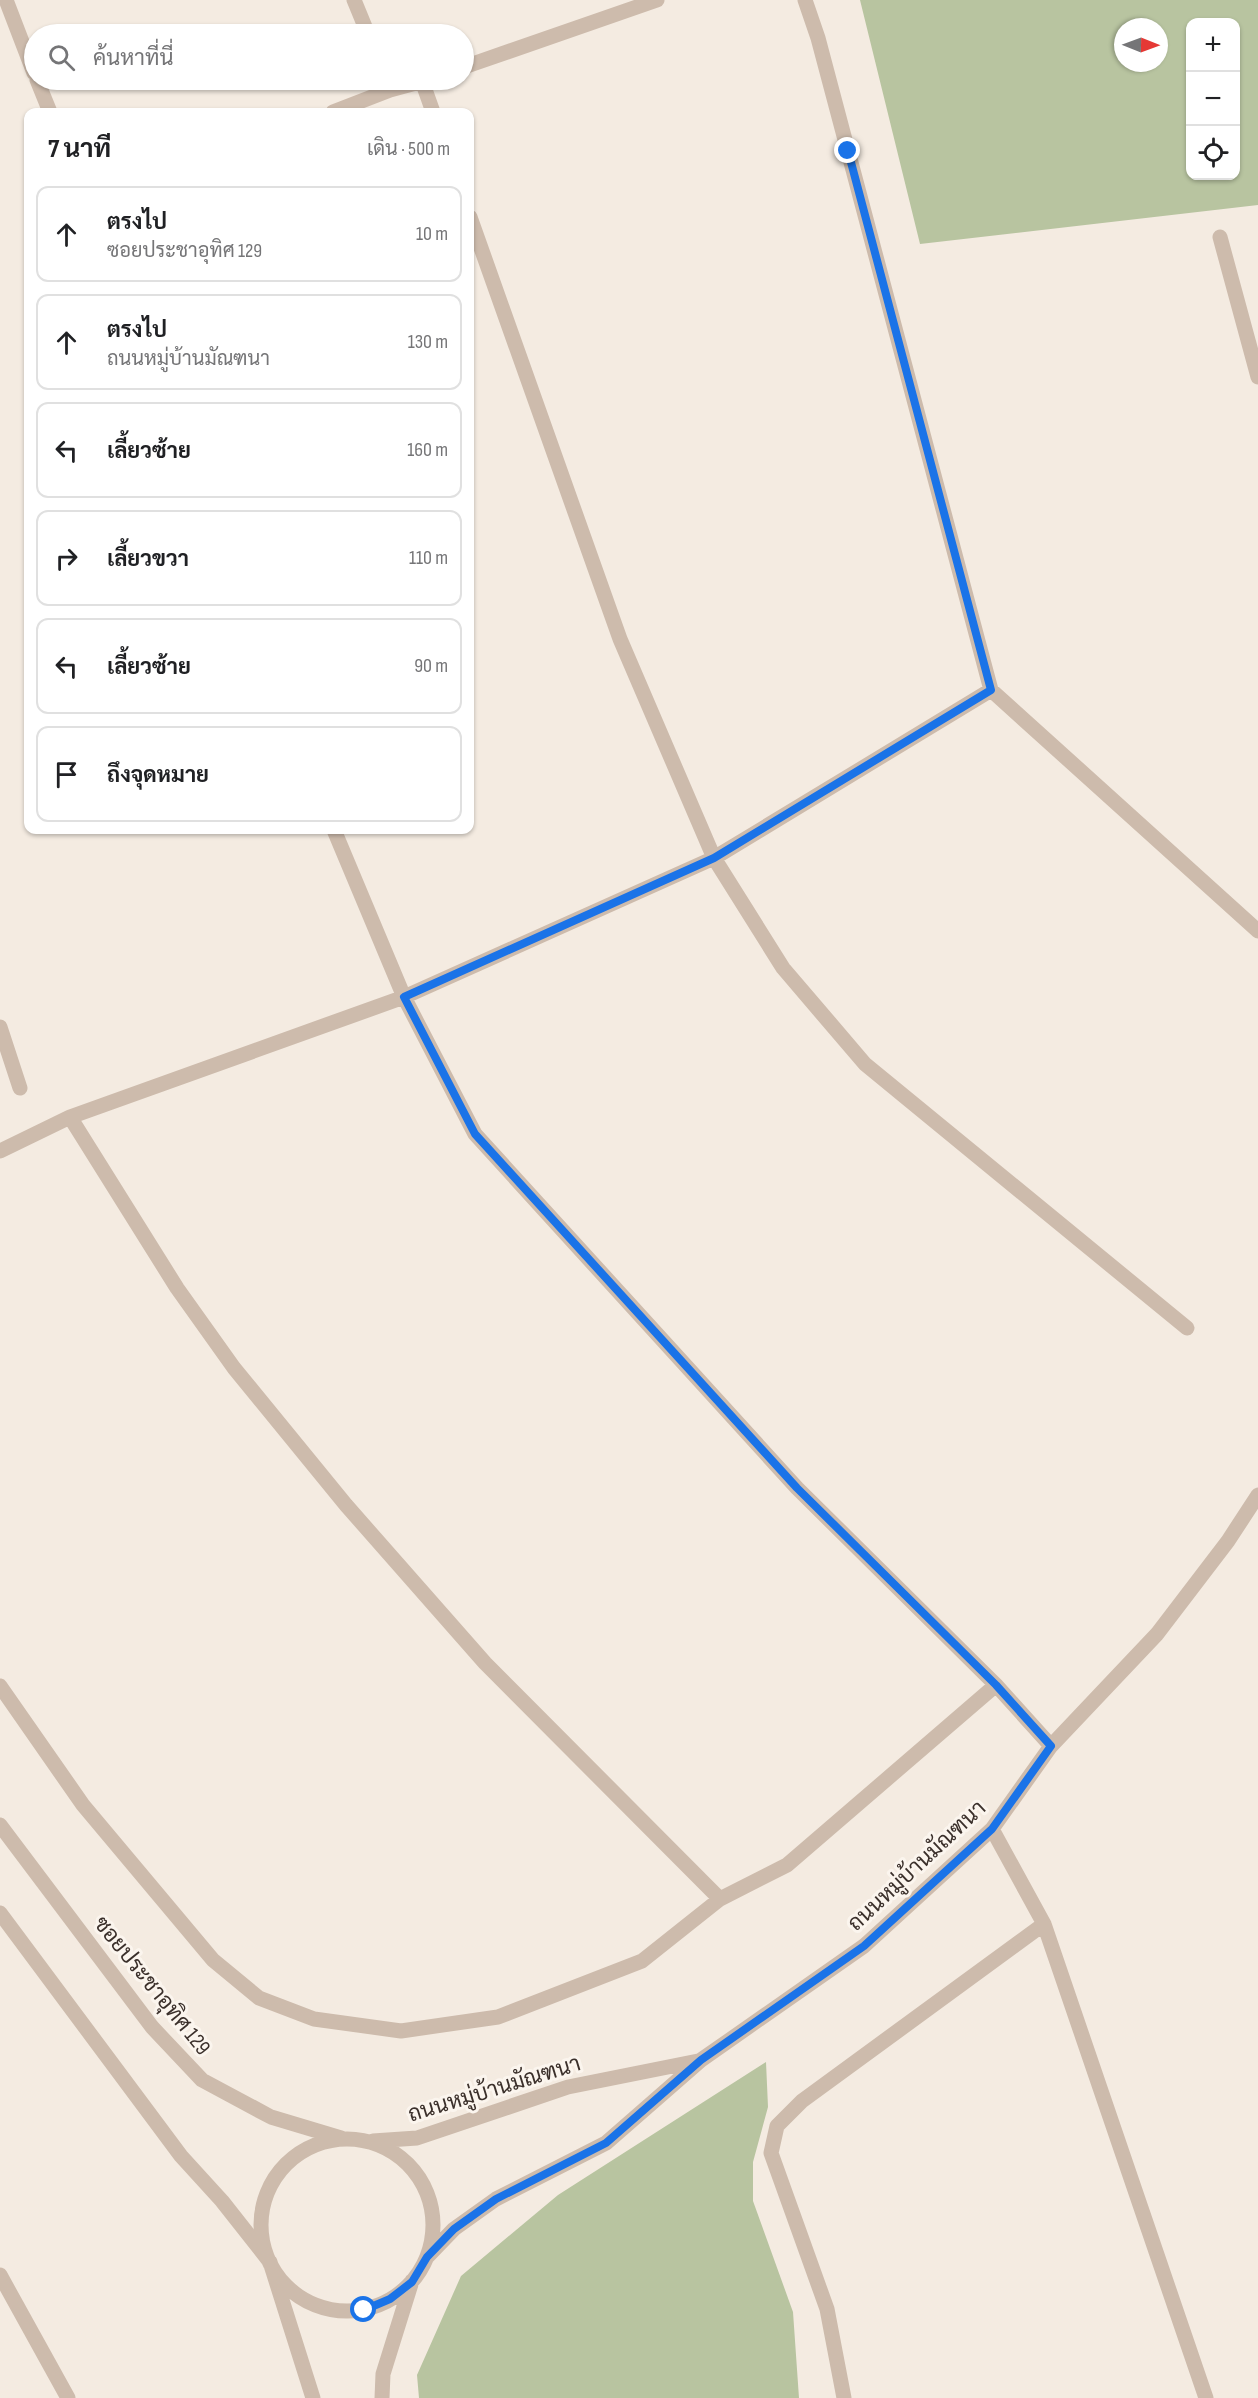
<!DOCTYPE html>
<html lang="th">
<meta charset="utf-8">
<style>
body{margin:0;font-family:"Sofia Sans Condensed",Sarabun,sans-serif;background:#f6f6f6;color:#202124}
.controls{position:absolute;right:18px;top:18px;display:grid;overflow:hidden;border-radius:12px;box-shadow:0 2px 4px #0004}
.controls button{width:54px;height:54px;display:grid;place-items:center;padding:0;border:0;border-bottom:2px solid #e0e0e0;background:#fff;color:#202124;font:30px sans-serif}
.compass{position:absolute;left:1114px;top:18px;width:54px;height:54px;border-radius:50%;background:#fff;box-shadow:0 2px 4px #0004;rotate:91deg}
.stop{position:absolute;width:18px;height:18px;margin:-14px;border:4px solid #1a73e8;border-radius:50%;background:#fff}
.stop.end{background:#1a73e8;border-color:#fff;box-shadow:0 2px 6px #0008}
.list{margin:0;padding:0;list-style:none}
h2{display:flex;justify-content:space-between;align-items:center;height:78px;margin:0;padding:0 24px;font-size:26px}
h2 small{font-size:20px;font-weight:400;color:#757577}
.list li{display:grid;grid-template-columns:39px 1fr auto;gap:18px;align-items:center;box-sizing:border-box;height:96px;margin:0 12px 12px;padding:0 12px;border:2px solid #e0e0e0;border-radius:12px}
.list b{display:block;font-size:22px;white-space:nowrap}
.list p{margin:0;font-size:20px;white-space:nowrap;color:#757577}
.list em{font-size:20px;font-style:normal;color:#757577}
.icon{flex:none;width:33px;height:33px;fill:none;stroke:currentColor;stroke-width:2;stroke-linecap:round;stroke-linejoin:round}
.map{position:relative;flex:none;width:1258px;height:2398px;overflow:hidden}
.search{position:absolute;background:#fff;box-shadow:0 2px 4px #0004;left:24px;top:24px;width:450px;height:66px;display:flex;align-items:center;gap:15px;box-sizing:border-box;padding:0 21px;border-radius:33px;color:#757577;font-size:22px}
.panel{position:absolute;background:#fff;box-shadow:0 2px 4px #0004;left:24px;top:108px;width:450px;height:726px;border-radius:12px}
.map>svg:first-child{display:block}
</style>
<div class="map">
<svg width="1258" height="2398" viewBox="0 0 1258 2398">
<rect width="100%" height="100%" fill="#f4ebe1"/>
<path fill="#b8c4a0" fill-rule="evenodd" d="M860,0H1258V205L920,244ZM1190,22H1236V176H1190ZM1123,27H1159V63H1123Z
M766,2062L768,2107L753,2162V2201L793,2312L799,2398H419L417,2375L461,2276L558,2195Z"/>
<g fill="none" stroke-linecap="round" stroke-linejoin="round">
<path stroke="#cdbbac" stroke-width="15" d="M6,0L34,73
M354,0L368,34
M805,0L818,38L991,690L1258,931
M464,67L657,0
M37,80L50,112
M422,81L433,112
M333,112L390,90L427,80
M470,217L620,639L714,858L783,968L865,1064L1187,1328
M1220,237L1258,377
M334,830L404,997L475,1134L797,1488L996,1685L1051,1746
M0,1027L20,1088
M70,1117L177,1288L234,1368L346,1505L485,1663L720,1899
M0,1151L70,1117L404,997L714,858L991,690
M0,1686L83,1805L213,1960L259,1998L314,2019L401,2031L498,2017L642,1961L720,1899L787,1865L996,1685
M0,1825L152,2027L202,2080L271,2117L341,2138
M992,1829L1044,1924L1206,2398
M0,1913L181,2156L222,2201L270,2262L313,2398
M261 2225a86 86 0 1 1 172 0a86 86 0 1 1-172 0Z
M373,2141L417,2138L568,2087L698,2061
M427,2257L454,2229L496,2199L606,2143L701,2060L864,1946L992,1829L1051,1746L1157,1634L1228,1541L1258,1495
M0,2275L68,2398
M382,2398L383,2374L412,2281
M844,2398L827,2309L771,2153L777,2126L802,2101L1044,1924"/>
</g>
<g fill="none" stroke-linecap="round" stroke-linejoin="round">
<path stroke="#1a73e8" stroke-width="8" d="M364,2310L390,2299L412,2282L427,2257L454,2229L496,2199L606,2143L701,2060L864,1946L992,1829L1051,1746L996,1685L797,1488L475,1134L404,997L714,858L991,690L848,151"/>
</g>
<g text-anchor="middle" stroke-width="6" stroke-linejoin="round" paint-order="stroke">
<g font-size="22" fill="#3b302b" stroke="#fbf5ee">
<text transform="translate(916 1865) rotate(-43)" y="8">ถนนหมู่บ้านมัณฑนา</text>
<text transform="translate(153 1985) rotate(51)" y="8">ซอยประชาอุทิศ 129</text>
<text transform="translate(494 2088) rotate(-17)" y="8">ถนนหมู่บ้านมัณฑนา</text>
</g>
</g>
</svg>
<div class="controls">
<button>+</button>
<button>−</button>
<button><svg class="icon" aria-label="locate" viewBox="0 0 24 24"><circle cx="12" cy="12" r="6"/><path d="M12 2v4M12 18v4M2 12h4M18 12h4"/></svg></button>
</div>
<svg class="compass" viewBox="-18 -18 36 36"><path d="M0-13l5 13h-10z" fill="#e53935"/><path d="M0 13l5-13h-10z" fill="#757577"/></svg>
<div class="stop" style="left:364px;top:2310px"></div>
<div class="stop end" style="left:848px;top:151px"></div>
<div class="search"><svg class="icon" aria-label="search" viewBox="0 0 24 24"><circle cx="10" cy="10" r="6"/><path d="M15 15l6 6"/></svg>ค้นหาที่นี่</div>
<section class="panel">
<h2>7 นาที<small>เดิน · 500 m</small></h2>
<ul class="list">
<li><svg class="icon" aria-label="ahead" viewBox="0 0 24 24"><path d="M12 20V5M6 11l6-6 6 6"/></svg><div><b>ตรงไป</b><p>ซอยประชาอุทิศ 129</p></div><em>10 m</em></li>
<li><svg class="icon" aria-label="ahead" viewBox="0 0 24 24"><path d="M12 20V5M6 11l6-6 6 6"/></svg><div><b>ตรงไป</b><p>ถนนหมู่บ้านมัณฑนา</p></div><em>130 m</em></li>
<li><svg class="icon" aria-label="left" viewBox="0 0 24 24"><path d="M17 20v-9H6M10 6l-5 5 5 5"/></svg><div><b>เลี้ยวซ้าย</b></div><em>160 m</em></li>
<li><svg class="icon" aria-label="right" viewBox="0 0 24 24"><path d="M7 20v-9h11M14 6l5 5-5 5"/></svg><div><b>เลี้ยวขวา</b></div><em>110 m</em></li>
<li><svg class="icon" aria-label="left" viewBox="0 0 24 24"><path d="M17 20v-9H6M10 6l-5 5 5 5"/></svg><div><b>เลี้ยวซ้าย</b></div><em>90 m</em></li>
<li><svg class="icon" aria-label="arrive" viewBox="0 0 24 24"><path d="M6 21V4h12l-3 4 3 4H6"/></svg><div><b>ถึงจุดหมาย</b></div></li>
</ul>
</section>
</div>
